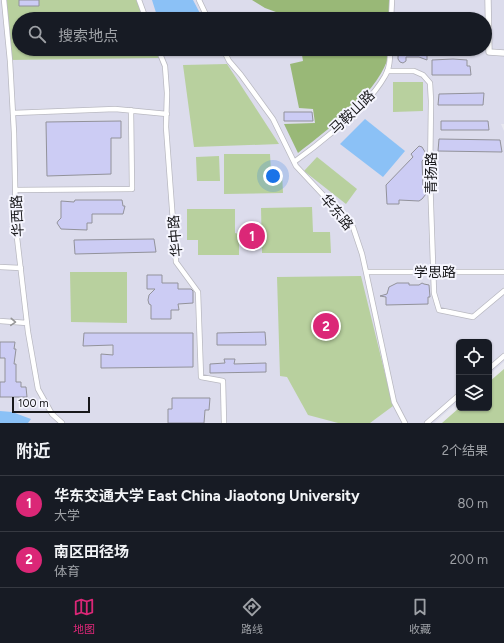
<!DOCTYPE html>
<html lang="zh">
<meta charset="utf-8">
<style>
body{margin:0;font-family:Figtree,"Noto Sans SC",sans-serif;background:#242831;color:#f1f3f6}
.controls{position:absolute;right:12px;bottom:12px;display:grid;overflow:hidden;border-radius:6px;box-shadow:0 1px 3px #0004}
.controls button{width:36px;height:36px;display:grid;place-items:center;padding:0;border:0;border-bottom:1px solid #363941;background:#171b24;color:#f1f3f6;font:20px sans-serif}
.scale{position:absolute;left:12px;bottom:10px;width:78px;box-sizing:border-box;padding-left:4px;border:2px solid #18181b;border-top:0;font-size:11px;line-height:14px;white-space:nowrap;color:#18181b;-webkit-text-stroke:3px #f5f5fe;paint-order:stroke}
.you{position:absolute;left:273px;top:176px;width:14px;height:14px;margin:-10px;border:3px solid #fff;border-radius:50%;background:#1a73e8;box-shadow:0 0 0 6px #1a73e833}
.badge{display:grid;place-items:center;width:26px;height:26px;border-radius:50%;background:#db2777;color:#fff;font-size:13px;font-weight:700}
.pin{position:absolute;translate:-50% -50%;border:2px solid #fff;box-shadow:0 1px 4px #0006}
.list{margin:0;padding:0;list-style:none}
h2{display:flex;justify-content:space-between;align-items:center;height:52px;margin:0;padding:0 16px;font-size:17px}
h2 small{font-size:13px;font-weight:400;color:#9ea1a6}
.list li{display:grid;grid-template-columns:26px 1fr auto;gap:12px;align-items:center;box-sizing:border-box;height:56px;padding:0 16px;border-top:1px solid #363941}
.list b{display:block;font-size:15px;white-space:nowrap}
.list p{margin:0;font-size:13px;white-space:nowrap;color:#9ea1a6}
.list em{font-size:13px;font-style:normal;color:#9ea1a6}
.icon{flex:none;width:22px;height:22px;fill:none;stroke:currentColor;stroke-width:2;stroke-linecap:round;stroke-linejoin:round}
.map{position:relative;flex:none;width:504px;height:423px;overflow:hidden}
.search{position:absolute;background:#171b24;box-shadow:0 1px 3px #0004;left:12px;right:12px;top:12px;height:44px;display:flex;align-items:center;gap:10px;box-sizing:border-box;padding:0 14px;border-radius:22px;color:#9ea1a6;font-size:15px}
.sheet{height:164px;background:#171b24}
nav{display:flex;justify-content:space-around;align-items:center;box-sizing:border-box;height:56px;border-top:1px solid #363941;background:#171b24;font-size:11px;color:#9ea1a6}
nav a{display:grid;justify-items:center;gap:2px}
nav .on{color:#db2777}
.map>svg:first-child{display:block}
</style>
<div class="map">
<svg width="504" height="423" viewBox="0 0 504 423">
<rect width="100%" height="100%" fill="#e8e8f0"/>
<path fill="#dcdcec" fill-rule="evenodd" d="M0,0H504V124H501L504,131V362L489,375V342H459V401L434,423H0ZM19,19H485V49H19Z"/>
<path fill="#b8d09e" d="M5,0H137L144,19H19V49H155L159,58L10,60Z
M227,64L279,144L194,147L183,65Z
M393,82H423V111L393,112Z
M224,154H270L271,171L282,172L283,193L224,194Z
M219,156L220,181H197L196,157Z
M317,157L357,189L346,204L304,171Z
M312,207L313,232H330L331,253H262L261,208Z
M187,209H235V233L239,234V255H198V240H187Z
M70,272H127V323L71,322Z
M361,276L393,406L370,423H338L308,415L287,377L280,376L277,277Z
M504,369V423H442L459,408H489V382Z"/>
<path fill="#99b877" d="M252,0H389V19H295L265,8Z
M301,49H388C388,53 388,57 387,61C374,96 327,130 298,153L284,124L315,123L313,109L299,108L290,64L303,61Z"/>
<path fill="#8bc1f6" d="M152,0H193L203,19H158Z
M365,119L405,151L383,177L340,144Z
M0,411L12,412L31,419L28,423H0Z"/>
<path fill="#ccccf4" stroke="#92929a" d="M19,0H39V6H19Z
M401,49H427V60L419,57H406V61L403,63L400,62L398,59V56L401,54Z
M453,59L467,60V66H470L471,75H432V60Z
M484,93L483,105H438L439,94Z
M284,112H312L313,121H284Z
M121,121V138H111V174L47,176L46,122Z
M441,121H488L489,130H441Z
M439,139L500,140L502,152L438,151Z
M419,146L422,147L425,152L424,159L422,161L423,185L425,189L426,194L422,199L419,201L399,200V204H387L386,185L413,157L411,154Z
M75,200H122L123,206H125L123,214H92V223H87V230L61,229L57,223L58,221L61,218V201L74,202Z
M154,239L156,252L75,254L74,240Z
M147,275H162V283H178V289H191L193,291V303L178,304L179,310H171V319H151V305L149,304L148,300L149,295L155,289H147Z
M397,283H409V285H419L422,283L424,284L429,285L430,297H428V304L386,305V297L380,296L387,294L389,287Z
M265,332L266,345H217V333Z
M84,333H193V367L101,368V354L113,355V345L83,346Z
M0,342H15L14,349H16L14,364H16V382H21V387H26L27,397H0V382H5V358H0Z
M224,359H235L234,364L266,363V372L210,373V364L225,363Z
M172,398H210L209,410H205L204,423H168V409H172Z"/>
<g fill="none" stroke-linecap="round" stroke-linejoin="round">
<defs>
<path id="minor" d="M4,0L10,61L14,133L16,229L28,332L38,389L52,414L62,423
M139,0L146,19
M199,0L208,19
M391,19L392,0
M158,49L165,66L167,93L166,127L176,262L198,292L201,377L223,381L224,423
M223,49L229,61L241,75L273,119L296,166L353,227L362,254L366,272L394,402L405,423
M387,71H414L423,75L430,83L431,101L430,177L434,293L439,310L473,317L504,291
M13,113L115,109L167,114
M294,162C308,152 322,141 335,130C354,114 373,97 385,76C390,68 390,58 390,49
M15,190L132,189L131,110
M0,267L21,268
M366,272H504
M0,321L27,323
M489,369L504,356
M427,423L459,395"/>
<path id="tertiary" d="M488,0L489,52L504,53"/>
</defs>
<use href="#minor" stroke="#b9b9c1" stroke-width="6"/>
<use href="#tertiary" stroke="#b9b9c1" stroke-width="7"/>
<use href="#minor" stroke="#fff" stroke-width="4.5"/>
<use href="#tertiary" stroke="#fff" stroke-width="5.5"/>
</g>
<defs><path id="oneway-chevron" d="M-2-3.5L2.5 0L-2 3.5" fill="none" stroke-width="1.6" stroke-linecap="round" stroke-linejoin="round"/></defs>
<use stroke="#979798" href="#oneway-chevron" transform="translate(13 322) rotate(4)"/>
<g text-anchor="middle" stroke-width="4" stroke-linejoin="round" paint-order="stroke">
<g font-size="14" fill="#18181b" stroke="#f5f5fe">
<text transform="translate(352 112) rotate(-44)" y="5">马鞍山路</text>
<text transform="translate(431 173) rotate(-90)" y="5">青扬路</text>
<text transform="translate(337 212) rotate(50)" y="5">华东路</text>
<text transform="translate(17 216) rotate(-93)" y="5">华西路</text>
<text transform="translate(175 236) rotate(-95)" y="5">华中路</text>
<text x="435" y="277">学思路</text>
</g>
</g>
</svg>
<div class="controls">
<button><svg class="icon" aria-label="locate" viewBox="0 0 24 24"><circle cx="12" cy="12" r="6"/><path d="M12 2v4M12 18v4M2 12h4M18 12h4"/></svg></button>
<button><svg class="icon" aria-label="layers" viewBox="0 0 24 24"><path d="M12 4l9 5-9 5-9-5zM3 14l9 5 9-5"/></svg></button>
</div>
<div class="scale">100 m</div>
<div class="you"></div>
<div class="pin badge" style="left:252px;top:236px">1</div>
<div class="pin badge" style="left:326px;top:326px">2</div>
<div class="search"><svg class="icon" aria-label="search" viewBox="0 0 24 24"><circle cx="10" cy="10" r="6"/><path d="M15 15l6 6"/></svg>搜索地点</div>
</div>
<section class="sheet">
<h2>附近<small>2个结果</small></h2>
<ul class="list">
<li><span class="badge">1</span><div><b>华东交通大学 East China Jiaotong University</b><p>大学</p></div><em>80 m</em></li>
<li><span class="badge">2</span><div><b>南区田径场</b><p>体育</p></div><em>200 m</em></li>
</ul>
</section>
<nav>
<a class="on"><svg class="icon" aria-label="map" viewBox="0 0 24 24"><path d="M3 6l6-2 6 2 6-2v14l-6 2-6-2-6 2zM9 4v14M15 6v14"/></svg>地图</a>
<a><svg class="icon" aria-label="directions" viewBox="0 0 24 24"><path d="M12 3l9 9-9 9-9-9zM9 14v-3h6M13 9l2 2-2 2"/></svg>路线</a>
<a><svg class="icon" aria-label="saved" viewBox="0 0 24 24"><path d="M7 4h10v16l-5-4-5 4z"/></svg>收藏</a>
</nav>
